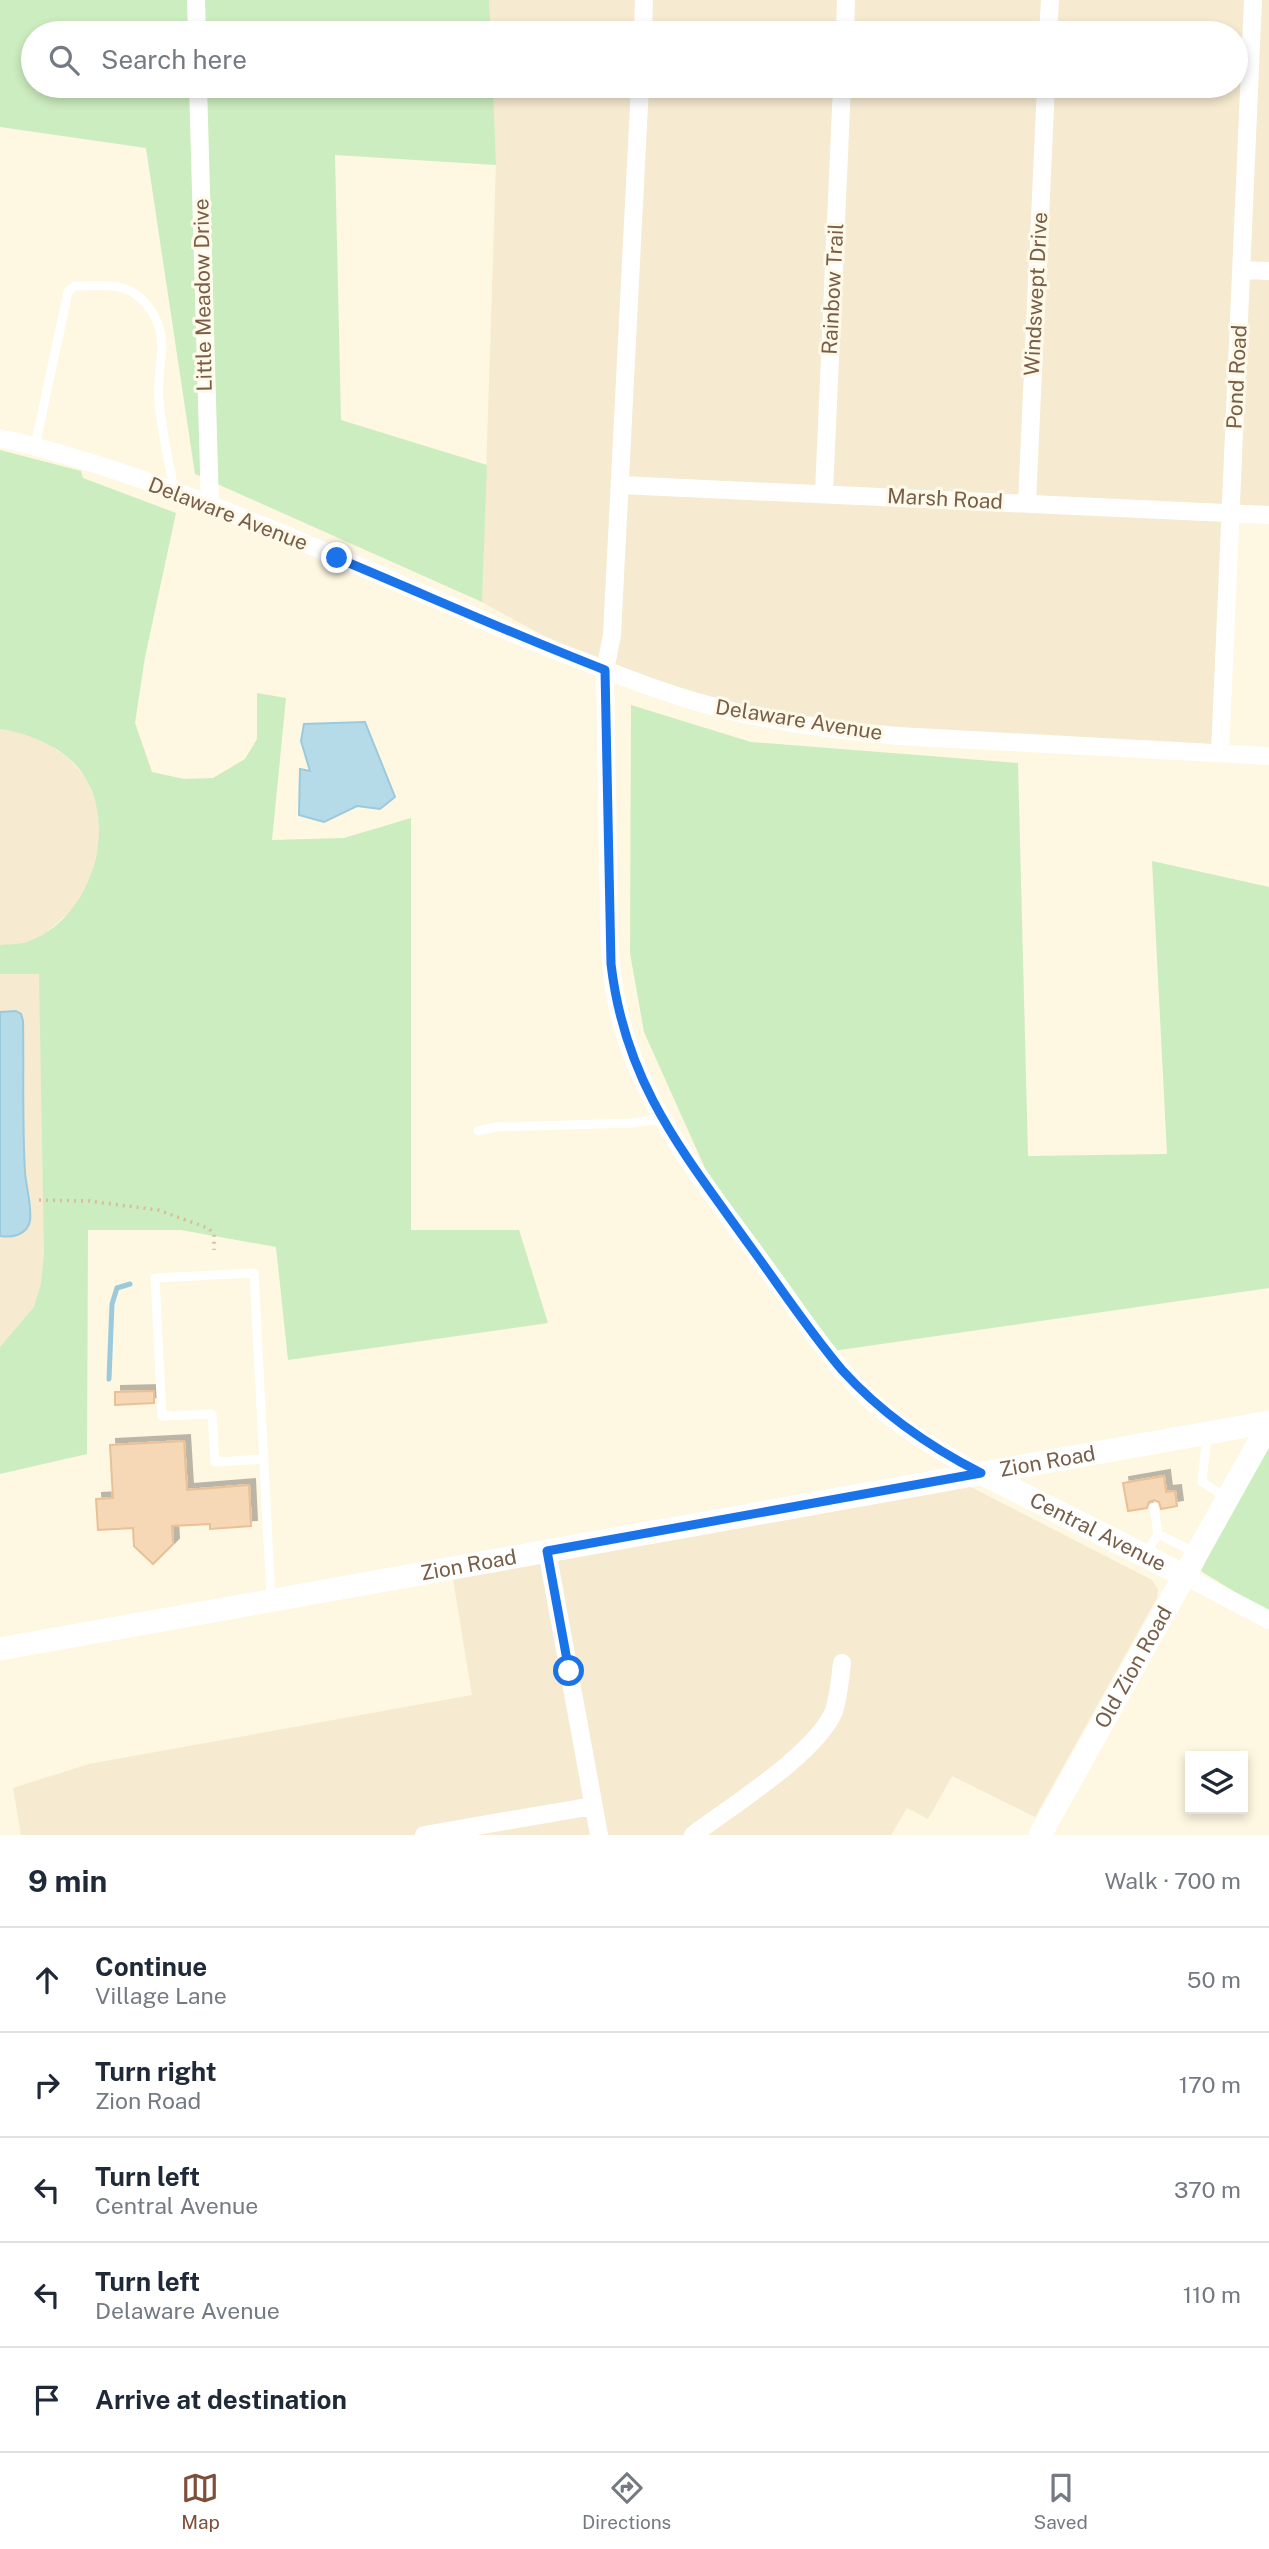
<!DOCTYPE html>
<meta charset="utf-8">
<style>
body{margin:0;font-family:"Public Sans",sans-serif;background:#f2f2f3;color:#1f2937}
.controls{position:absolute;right:21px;bottom:21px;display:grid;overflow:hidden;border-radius:0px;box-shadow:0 4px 10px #0003}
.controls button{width:63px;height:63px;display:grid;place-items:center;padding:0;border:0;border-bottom:2px solid #e0e1e3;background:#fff;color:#1f2937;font:35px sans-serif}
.stop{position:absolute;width:21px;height:21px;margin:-16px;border:5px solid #1a73e8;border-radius:50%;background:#fff}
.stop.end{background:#1a73e8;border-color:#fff;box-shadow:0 2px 7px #0008}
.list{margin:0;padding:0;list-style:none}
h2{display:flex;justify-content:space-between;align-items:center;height:91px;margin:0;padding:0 28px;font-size:30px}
h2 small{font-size:23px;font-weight:400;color:#747a83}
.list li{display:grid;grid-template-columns:46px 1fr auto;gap:21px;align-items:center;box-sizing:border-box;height:105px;padding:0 28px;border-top:2px solid #e0e1e3}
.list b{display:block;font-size:26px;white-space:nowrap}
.list p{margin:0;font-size:23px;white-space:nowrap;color:#747a83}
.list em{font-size:23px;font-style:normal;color:#747a83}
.icon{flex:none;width:38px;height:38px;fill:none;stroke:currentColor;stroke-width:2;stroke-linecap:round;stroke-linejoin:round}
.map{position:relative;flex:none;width:1269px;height:1835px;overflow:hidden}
.search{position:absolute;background:#fff;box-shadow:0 4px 10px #0003;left:21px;right:21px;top:21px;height:77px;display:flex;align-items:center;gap:18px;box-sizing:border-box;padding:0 24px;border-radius:38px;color:#747a83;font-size:26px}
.sheet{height:616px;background:#fff}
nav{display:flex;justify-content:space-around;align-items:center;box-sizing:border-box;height:98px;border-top:2px solid #e0e1e3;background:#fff;font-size:19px;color:#747a83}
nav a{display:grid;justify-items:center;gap:4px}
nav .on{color:#7e4e3a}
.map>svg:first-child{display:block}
</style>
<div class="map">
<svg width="1269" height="1835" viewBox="0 0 1269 1835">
<defs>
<filter id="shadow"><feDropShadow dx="6" dy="-6" stdDeviation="0" flood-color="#0004"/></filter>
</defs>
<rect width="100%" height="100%" fill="#fef7e2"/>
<path fill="#f6ead0" d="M489,0H1269V515L1231,513L1220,753L837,730L605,670L482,602L496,165L493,86H1236V33H491Z
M0,729L23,733L47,743L68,758L86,778L98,807L100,839L90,880L73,909L48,931L64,1247L0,1432Z
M969,1486L1152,1580L1158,1590L1157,1598L1035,1817L952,1776L928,1819L907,1808L891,1835H21L13,1788L89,1764L472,1695L453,1579Z"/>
<path fill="#ccedbf" d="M0,0H489L491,33H33V86H493L496,165L335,155L341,420L487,465L482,602L195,474L146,148L0,127Z
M0,450L81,471L83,478L176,513L145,657L135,723L152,772L184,779L213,778L245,759L257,739V693L286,698L272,840L344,838L411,818V1230H519L548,1323L288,1360L276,1247L181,1230H88L87,1454L0,1474V1347L34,1307L41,1284L44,1253L39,974H0V945C8,944 19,945 27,942C88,921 118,834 86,779C69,749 32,734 0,729Z
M631,705L751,742L1018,763L1028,1156L1167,1154L1152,861L1269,887V1288L826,1352L726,1215L644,1032L630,953Z
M1269,1424V1613L1201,1571Z"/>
<path fill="#b5dbe9" stroke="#9acadc" stroke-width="2" d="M365,722L395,797L380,809L357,806L324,822L299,815L300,769L310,771L301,741L304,724Z
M16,1011L21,1014L23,1021C24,1071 22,1122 25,1172C26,1187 32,1206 30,1221C27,1235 12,1238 0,1236V1012Z"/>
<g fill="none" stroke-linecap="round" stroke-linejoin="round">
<path stroke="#9acadc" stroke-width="5" d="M109,1379L112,1304L117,1288L130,1284"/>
</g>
<path fill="#f6d8b7" stroke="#eac096" stroke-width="2" filter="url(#shadow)" d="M154,1391V1403L115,1405V1392Z
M184,1441L187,1490L249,1485L251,1526L210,1529V1524L172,1526L173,1544L153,1564L134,1546L133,1528L98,1530L96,1499L113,1498L110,1445Z
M1164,1476L1166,1492L1175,1491L1177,1506L1161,1509L1159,1502L1154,1500L1149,1502L1147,1508L1128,1511L1123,1483Z"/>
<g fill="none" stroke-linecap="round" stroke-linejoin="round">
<path stroke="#dbbb9a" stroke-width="3.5" stroke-dasharray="2 5" stroke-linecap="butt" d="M39,1200L89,1201L158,1210L208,1228L214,1234V1250"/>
<path stroke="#fff" stroke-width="9" d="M35,446L68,292L75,286C90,286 109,284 123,288C147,296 162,322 162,347C161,365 157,382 159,400C161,430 169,461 174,490
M478,1131L496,1127L632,1123L661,1119
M1207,1435L1202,1482L1227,1498
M263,1459L215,1462L212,1414L162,1416L155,1278L254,1273L271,1599
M1154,1507L1158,1534
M1146,1554L1158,1534L1196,1553"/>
<path stroke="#fff" stroke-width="18" d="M196,0L197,33
M643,33L644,0
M845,33L846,0
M1048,33L1050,0
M198,86L210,505
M640,86L612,635L605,670C606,734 607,797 608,860C609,911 607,964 619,1013C643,1113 711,1191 769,1272C800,1314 829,1360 867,1397C901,1429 940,1452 981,1473
M1242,270L1269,271
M0,438C161,475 312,547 463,611C497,628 532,641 567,655C613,673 660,692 708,705C770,722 834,730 898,736L1269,756
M620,485L1269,515
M824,493L842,86
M1027,503L1046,86
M1220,753L1253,0
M547,1551L599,1835
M1183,1575L1269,1620
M424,1835L593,1806
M693,1835C730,1807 817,1753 834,1711C839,1696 840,1678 842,1663"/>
<g stroke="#fff" stroke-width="23">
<path id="s1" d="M981,1473L1183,1575"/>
<path id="s2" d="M0,1649L1269,1422"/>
<path id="s3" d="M1040,1835L1269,1424"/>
</g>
</g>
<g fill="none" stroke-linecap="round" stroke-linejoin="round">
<path stroke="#1a73e8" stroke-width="9" d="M337,558C426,595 515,635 605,670L611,964C625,1084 683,1152 750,1246C780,1287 809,1331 842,1370C882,1414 928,1446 981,1473L547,1551L569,1671"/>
</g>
<g text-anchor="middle" stroke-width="6" stroke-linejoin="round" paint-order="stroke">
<g font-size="21" fill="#785e46" stroke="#fff9ea">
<text transform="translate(833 289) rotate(-87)" y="7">Rainbow Trail</text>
<text transform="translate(1036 294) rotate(-87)" y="7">Windswept Drive</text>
<text transform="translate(203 295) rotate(-91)" y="7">Little Meadow Drive</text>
<text transform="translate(1237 377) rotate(-87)" y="7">Pond Road</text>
<text transform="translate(945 499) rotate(3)" y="7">Marsh Road</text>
<text transform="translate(228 514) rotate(21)" y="7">Delaware Avenue</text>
<text transform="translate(799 720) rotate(9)" y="7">Delaware Avenue</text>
<text dy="7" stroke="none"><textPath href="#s2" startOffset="1064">Zion Road</textPath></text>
<text dy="7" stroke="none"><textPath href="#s1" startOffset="131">Central Avenue</textPath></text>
<text dy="7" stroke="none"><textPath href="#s2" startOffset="476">Zion Road</textPath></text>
<text dy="7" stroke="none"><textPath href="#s3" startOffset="192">Old Zion Road</textPath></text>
</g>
</g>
</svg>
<div class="controls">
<button><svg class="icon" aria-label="layers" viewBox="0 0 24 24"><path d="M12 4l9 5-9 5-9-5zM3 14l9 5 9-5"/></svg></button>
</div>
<div class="stop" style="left:569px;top:1671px"></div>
<div class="stop end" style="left:337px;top:558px"></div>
<div class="search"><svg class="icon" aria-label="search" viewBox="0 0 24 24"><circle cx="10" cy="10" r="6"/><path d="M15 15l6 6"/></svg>Search here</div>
</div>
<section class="sheet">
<h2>9 min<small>Walk · 700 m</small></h2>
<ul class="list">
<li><svg class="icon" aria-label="ahead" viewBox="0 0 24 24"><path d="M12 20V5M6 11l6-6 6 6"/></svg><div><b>Continue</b><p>Village Lane</p></div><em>50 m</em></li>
<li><svg class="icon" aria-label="right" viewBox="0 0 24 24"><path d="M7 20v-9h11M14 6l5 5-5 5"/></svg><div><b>Turn right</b><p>Zion Road</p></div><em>170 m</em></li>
<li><svg class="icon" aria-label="left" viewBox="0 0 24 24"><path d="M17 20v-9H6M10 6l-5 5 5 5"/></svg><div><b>Turn left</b><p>Central Avenue</p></div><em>370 m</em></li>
<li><svg class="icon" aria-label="left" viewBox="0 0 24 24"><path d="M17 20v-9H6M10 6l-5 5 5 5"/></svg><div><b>Turn left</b><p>Delaware Avenue</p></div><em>110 m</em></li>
<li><svg class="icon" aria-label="arrive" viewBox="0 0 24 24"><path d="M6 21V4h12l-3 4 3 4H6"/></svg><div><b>Arrive at destination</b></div></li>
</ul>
</section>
<nav>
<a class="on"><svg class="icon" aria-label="map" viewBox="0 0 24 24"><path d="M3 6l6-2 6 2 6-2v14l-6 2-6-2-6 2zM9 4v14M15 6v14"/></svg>Map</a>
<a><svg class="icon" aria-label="directions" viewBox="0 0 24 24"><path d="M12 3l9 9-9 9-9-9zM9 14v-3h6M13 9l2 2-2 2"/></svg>Directions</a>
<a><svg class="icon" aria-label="saved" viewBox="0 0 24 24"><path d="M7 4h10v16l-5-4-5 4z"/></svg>Saved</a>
</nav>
